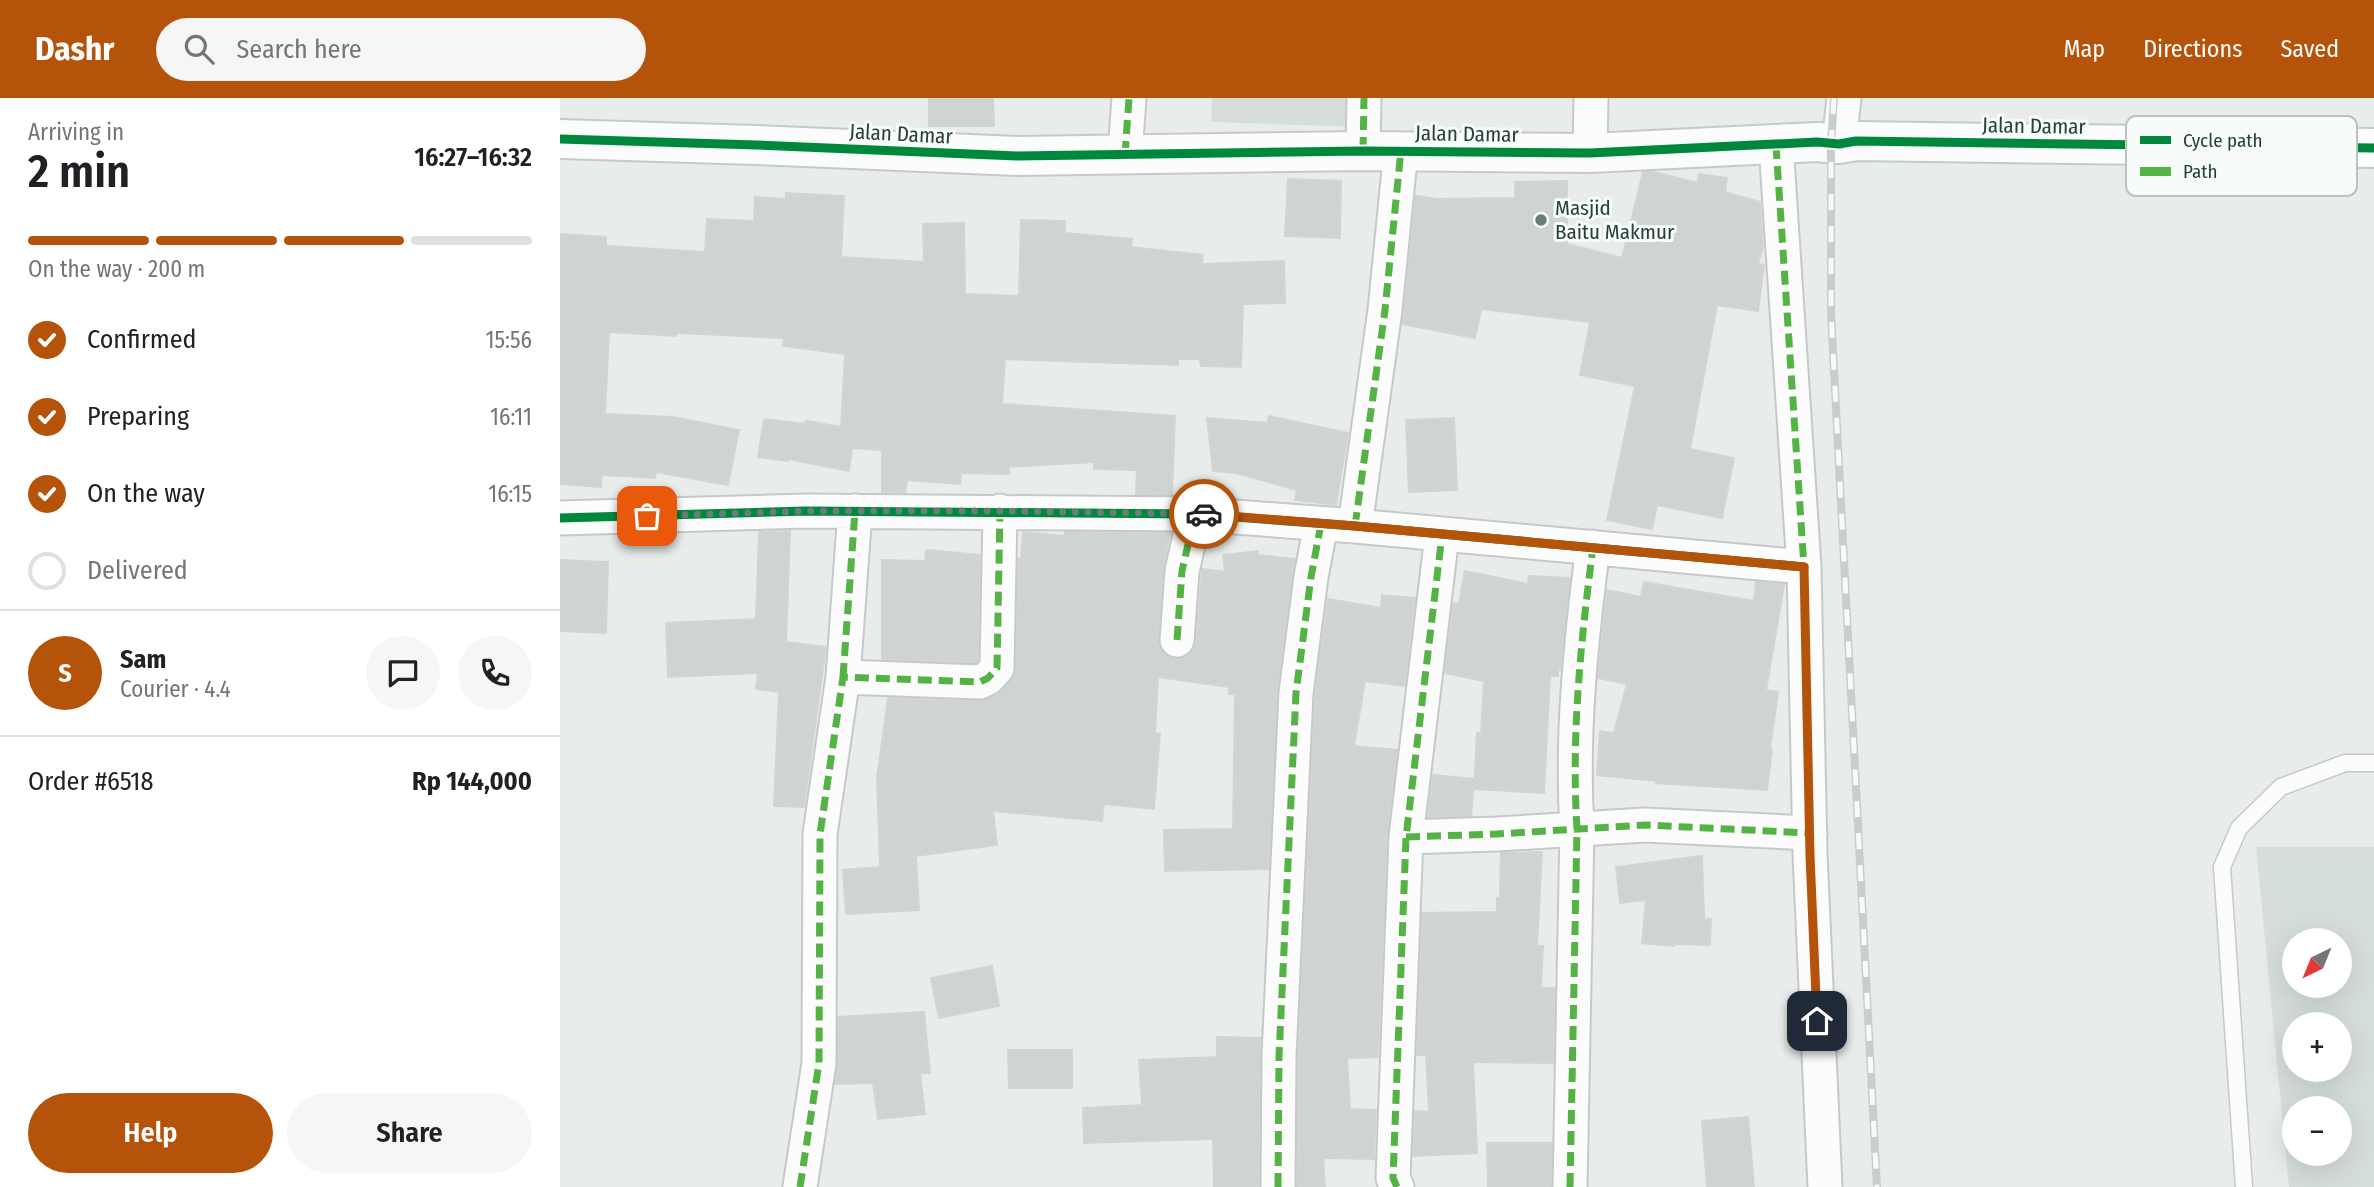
<!DOCTYPE html>
<html lang="en">
<head>
<meta charset="utf-8">
<style>
  :root { --surface:#fff; --page:#f6f6f6; --text:#202124; --muted:#757577; --line:#e0e0e0; --accent:#b45309 }
  body { margin:0; font-family:"Fira Sans Condensed",sans-serif; background:var(--page); color:var(--text); height:100vh; display:flex; flex-direction:column; font-size:26px; white-space:nowrap }
  * { box-sizing:border-box; margin:0 }
  p { font-size:23px; color:var(--muted) }
  .icon { flex:none; width:38px; height:38px; fill:none; stroke:currentColor; stroke-width:2; stroke-linecap:round; stroke-linejoin:round }
  .map { position:relative; flex:1; overflow:hidden }
  .drawer { display:flex; flex-direction:column; background:var(--surface); width:560px }
  .drawer>* { flex:none }
  .needle { width:46px; rotate:223deg }
  .fabs { position:absolute; left:1722px; top:830px; display:grid; gap:14px }
  .fabs a { display:grid; place-items:center; width:70px; height:70px; border-radius:50%; background:var(--surface); box-shadow:0 7px 28px #0002; font-size:35px }
  .pin { position:absolute; display:grid; place-items:center; width:60px; height:60px; color:#fff; margin:-30px; border-radius:14px; box-shadow:0 4px 10px #0006 }
  .courier { position:absolute; display:grid; place-items:center; width:70px; height:70px; margin:-35px; border:5px solid #b45309; border-radius:50%; background:#fff; color:#222; box-shadow:0 2px 9px #0007 }
  .head em { font-style:normal; font-weight:600 }
  .head div { display:flex; flex-direction:column-reverse }
  .head { display:flex; align-items:center; justify-content:space-between; height:119px; padding:0 28px }
  h1 { font-size:46px; font-weight:600; line-height:52px }
  .bar { display:grid; grid-template-columns:repeat(4,1fr); gap:10px 7px; align-content:center; height:84px; padding:0 28px }
  .bar i { height:9px; border-radius:5px; background:var(--line) }
  .bar .active { background:var(--accent) }
  .bar p { grid-column:span 4 }
  .line { display:flex; align-items:center; gap:18px; padding:0 28px; border-top:2px solid var(--line) }
  .line div { flex:1 }
  .round { display:grid; place-items:center; flex:none; width:74px; height:74px; border-radius:37px; background:var(--page) }
  ol { padding:0 28px; list-style:none }
  li { display:flex; align-items:center; gap:21px; height:77px }
  li p { margin-inline-start:auto }
  li .icon { padding:7px; border-radius:50%; background:var(--accent); color:#fff; stroke-width:4 }
  li:last-child { color:var(--muted) }
  li i { width:38px; height:38px; border:4px solid var(--line); border-radius:50% }
  .action { display:flex; gap:14px; margin-top:auto; padding:14px 28px }
  .action a { flex:1; height:80px; border-radius:42px; background:var(--accent); color:#fff; font-size:28px; font-weight:600; line-height:80px; text-align:center }
  .action a+a { background:var(--page); color:var(--text) }
  header { display:flex; align-items:center; gap:42px; box-sizing:border-box; height:98px; padding:0 35px; background:var(--accent); color:#fff }
  header strong { font-size:33px }
  nav { display:flex; gap:38px; margin-inline-start:auto; font-size:24px }
  .search { width:490px; height:63px; background:var(--page); display:flex; align-items:center; gap:18px; box-sizing:border-box; padding:0 24px; border-radius:38px; color:var(--muted); font-size:26px }
  main { display:flex; flex:1; min-height:0 }
  .map>svg:first-child { display:block }
</style>
</head>
<body>
<header>
<strong>Dashr</strong>
<div class="search"><svg class="icon" aria-label="search" viewBox="0 0 24 24"><circle cx="10" cy="10" r="6"/><path d="M15 15l6 6"/></svg>Search here</div>
<nav><a>Map</a><a>Directions</a><a>Saved</a></nav>
</header>
<main>
<section class="drawer">
<div class="head"><div><h1>2 min</h1><p>Arriving in</p></div><em>16:27–16:32</em></div>
<div class="bar"><i class="active"></i><i class="active"></i><i class="active"></i><i></i><p>On the way · 200 m</p></div>
<ol>
<li><svg class="icon" aria-label="check" viewBox="0 0 24 24"><path d="M5 12l5 5 9-10"/></svg>Confirmed<p>15:56</p></li>
<li><svg class="icon" aria-label="check" viewBox="0 0 24 24"><path d="M5 12l5 5 9-10"/></svg>Preparing<p>16:11</p></li>
<li><svg class="icon" aria-label="check" viewBox="0 0 24 24"><path d="M5 12l5 5 9-10"/></svg>On the way<p>16:15</p></li>
<li><i></i>Delivered</li>
</ol>
<div class="line" style="height:126px"><b class="round" style="background:var(--accent);color:#fff">S</b><div><b>Sam</b><p>Courier · 4.4</p></div><a class="round"><svg class="icon" aria-label="chat" viewBox="0 0 24 24"><path d="M4 5h16v11H9l-5 4z"/></svg></a><a class="round"><svg class="icon" aria-label="phone" viewBox="0 0 24 24"><path d="M5 4h4l2 5-3 2q2 4 5 5l2-3 5 2v4C11 20 4 13 5 4z"/></svg></a></div>
<div class="line" style="height:91px"><div>Order #6518</div><b>Rp 144,000</b></div>
<div class="action"><a>Help</a><a>Share</a></div>
</section>
<div class="map">
<svg width="1814" height="1089" viewBox="0 0 1814 1089">
  <rect width="100%" height="100%" fill="#e8edeb"/>
  <path fill="#d6dedb" fill-rule="evenodd" d="M 652,0 L 800,0 L 799,29 L 651,24 Z
    M 1696,749 L 1814,749 L 1814,1089 L 1729,1089 ZM 1734,842 L 1780,842 L 1780,887 L 1734,887 ZM 1734,926 L 1780,926 L 1780,971 L 1734,971 ZM 1734,1010 L 1780,1010 L 1780,1055 L 1734,1055 Z"/>
  <path fill="#cfd4d2" stroke="#d1d6d4" stroke-width="2" d="M 369,0 L 433,0 L 434,28 L 369,28 Z
    M 1083,74 L 1094,74 L 1138,85 L 1139,76 L 1167,80 L 1165,94 L 1200,104 L 1203,148 L 1198,166 L 1204,167 L 1198,213 L 1157,207 L 1130,351 L 1174,360 L 1162,420 L 1097,407 L 1092,431 L 1047,422 L 1075,288 L 1020,277 L 1030,224 L 921,211 L 915,240 L 842,226 L 856,98 L 878,101 L 955,100 L 955,84 L 1007,83 L 1007,146 L 1062,160 Z
    M 728,81 L 781,83 L 780,140 L 725,138 Z
    M 226,95 L 284,98 L 281,159 L 364,164 L 363,126 L 404,125 L 405,196 L 459,198 L 461,122 L 505,123 L 505,135 L 572,141 L 571,149 L 643,157 L 642,166 L 724,163 L 725,205 L 683,206 L 681,269 L 641,268 L 640,261 L 618,261 L 618,267 L 445,261 L 442,306 L 615,318 L 612,397 L 576,396 L 577,372 L 534,371 L 534,364 L 449,369 L 449,376 L 401,375 L 400,386 L 347,382 L 345,395 L 322,394 L 322,352 L 292,350 L 289,373 L 228,361 L 228,363 L 198,359 L 204,321 L 245,326 L 246,323 L 281,329 L 285,256 L 223,248 L 224,240 L 116,235 L 116,238 L 49,234 L 45,316 L 113,319 L 179,332 L 168,387 L 96,374 L 95,380 L 42,377 L 41,389 L 0,386 L 0,136 L 46,139 L 46,148 L 145,154 L 147,121 L 194,123 L 195,99 L 226,101 Z
    M 709,318 L 788,335 L 776,407 L 735,402 L 737,392 L 676,375 L 653,373 L 647,320 L 707,325 Z
    M 894,320 L 897,392 L 849,394 L 846,322 Z
    M 230,433 L 226,544 L 266,549 L 244,709 L 214,708 L 219,594 L 196,591 L 198,575 L 108,579 L 106,525 L 196,521 L 199,434 Z
    M 463,434 L 504,438 L 505,434 L 610,435 L 603,471 L 598,541 L 600,551 L 606,557 L 615,561 L 626,559 L 632,553 L 636,544 L 642,471 L 665,474 L 663,457 L 698,453 L 698,457 L 735,461 L 717,594 L 709,771 L 605,773 L 604,732 L 673,731 L 675,596 L 669,596 L 669,589 L 598,579 L 595,635 L 600,636 L 594,711 L 544,706 L 542,723 L 433,713 L 437,747 L 356,758 L 359,812 L 286,816 L 283,772 L 320,769 L 317,680 L 328,600 L 420,603 L 437,597 L 451,583 L 456,570 L 458,461 L 461,461 Z
    M 366,452 L 420,457 L 418,562 L 416,565 L 322,561 L 322,462 L 365,463 Z
    M 0,462 L 48,464 L 46,535 L 0,533 Z
    M 905,473 L 968,486 L 969,478 L 1010,480 L 1000,572 L 998,571 L 998,578 L 990,578 L 984,695 L 914,691 L 917,635 L 921,635 L 924,583 L 885,575 L 893,505 L 899,506 Z
    M 1084,484 L 1194,503 L 1196,484 L 1224,487 L 1206,592 L 1218,594 L 1210,651 L 1212,651 L 1207,692 L 1096,685 L 1097,683 L 1037,677 L 1040,633 L 1054,635 L 1067,586 L 1038,580 L 1047,492 L 1081,499 Z
    M 822,497 L 855,500 L 845,588 L 805,583 L 794,648 L 837,652 L 827,738 L 818,959 L 787,960 L 790,1011 L 816,1012 L 814,1061 L 763,1060 L 765,1089 L 737,1089 L 738,959 L 755,597 L 768,501 L 821,510 Z
    M 873,677 L 914,681 L 911,718 L 868,719 Z
    M 982,754 L 977,848 L 983,848 L 981,890 L 995,890 L 993,965 L 913,964 L 917,1055 L 853,1058 L 855,1013 L 869,1014 L 866,957 L 857,957 L 862,815 L 937,814 L 937,800 L 940,800 L 941,755 Z
    M 1142,758 L 1144,821 L 1151,821 L 1150,847 L 1114,846 L 1114,848 L 1082,845 L 1086,802 L 1060,805 L 1056,769 Z
    M 432,868 L 439,908 L 379,920 L 371,880 Z
    M 364,914 L 370,975 L 360,975 L 365,1016 L 318,1021 L 313,985 L 275,986 L 278,965 L 278,919 Z
    M 657,939 L 701,940 L 699,1089 L 654,1089 L 653,1041 L 524,1045 L 523,1010 L 582,1007 L 579,962 L 657,959 Z
    M 448,952 L 512,952 L 512,990 L 449,990 Z
    M 1188,1019 L 1194,1089 L 1147,1089 L 1142,1023 Z
    M 927,1045 L 992,1045 L 991,1089 L 928,1089 Z"/>
  <g fill="none" stroke-linecap="round" stroke-linejoin="round">
    <defs>
      <path id="lane" d="M 1684,1089 L 1662,769 L 1679,730 L 1721,689 L 1785,665 L 1814,665"/>
      <path id="street" d="M 1279,46 L 1284,0
        M 1216,47 L 1244,469 L 1250,756 L 1265,1089
        M 803,53 L 804,0
        M 1030,55 L 1031,0
        M 565,57 L 569,0
        M 0,420 L 246,413 L 635,416 L 795,428 L 1244,469
        M 795,428 L 825,212 L 841,52
        M 617,542 L 622,473 L 635,416
        M 283,579 L 295,413
        M 846,739 L 937,736 L 1085,727 L 1250,735
        M 240,1089 L 259,965 L 260,736 L 283,579 L 420,584 L 428,580 L 437,570 L 440,413
        M 718,1089 L 719,958 L 736,595 L 751,479 L 761,426
        M 837,1089 L 833,1080 L 846,739 L 882,437
        M 1010,1089 L 1017,731 C 1011,637 1021,542 1033,449"/>
      <path id="secondary" d="M 0,41 L 196,47 L 457,58 L 803,53 L 1030,55 L 1257,44 L 1279,46 L 1296,43 L 1814,50"/>
    </defs>
    <use href="#lane" stroke="#c5cac8" stroke-width="19"/>
    <use href="#street" stroke="#c5cac8" stroke-width="37"/>
    <use href="#secondary" stroke="#c3cbc8" stroke-width="42"/>
    <use href="#lane" stroke="#fcfcfc" stroke-width="16"/>
    <use href="#street" stroke="#fcfcfc" stroke-width="33"/>
    <use href="#secondary" stroke="#fcfcfc" stroke-width="38"/>
    <defs>
      <path id="rail" d="M 1274,0 L 1271,45 L 1271,215 L 1317,1089"/>
    </defs>
    <use href="#rail" stroke="#c9cdcc" stroke-width="8"/>
    <use href="#rail" stroke="#f7fbf9" stroke-width="5" stroke-dasharray="16" stroke-linecap="butt"/>
    <path stroke="#55b346" stroke-width="7" stroke-dasharray="14 7" stroke-linecap="butt" d="M 1216,47 L 1244,469
      M 803,53 L 804,0
      M 565,57 L 569,0
      M 795,428 L 825,212 L 841,52
      M 617,542 L 622,473 L 635,416
      M 283,579 L 295,413
      M 846,739 L 937,736 L 1085,727 L 1250,735
      M 240,1089 L 259,965 L 260,736 L 283,579 L 420,584 L 428,580 L 437,570 L 440,413
      M 718,1089 L 719,958 L 736,595 L 751,479 L 761,426
      M 837,1089 L 833,1080 L 846,739 L 882,437
      M 1010,1089 L 1017,731 C 1011,637 1021,542 1033,449"/>
    <defs>
      <path id="cycleway" d="M 0,41 L 196,47 L 457,58 L 803,53 L 1030,55 L 1257,44 L 1279,46 L 1296,43 L 1814,50
        M 0,420 L 246,413 L 635,416 L 795,428 L 1244,469"/>
    </defs>
    <use href="#cycleway" stroke="#f7fbf9" stroke-width="13"/>
    <use href="#cycleway" stroke="#00873e" stroke-width="9"/>
  </g>
  <g fill="none" stroke-linecap="round" stroke-linejoin="round">
    <path stroke="#697e78" stroke-width="7" stroke-dasharray="0 12.6" d="M 87,418 L 246,413 L 440,413 L 644,416"/>
    <path stroke="#b45309" stroke-width="9" d="M 644,416 L 795,428 L 1244,469 L 1250,757 L 1257,923"/>
  </g>
  <circle fill="#697e78" stroke="#f7fbf9" stroke-width="2.5" cx="981" cy="122" r="7"/>
  <g text-anchor="middle" dominant-baseline="central" stroke-width="6" stroke-linejoin="round" paint-order="stroke">
    <g font-size="21" fill="#24423a" stroke="#f7fbf9">
      <text transform="translate(1474 28) rotate(1)">Jalan Damar</text>
      <text transform="translate(341 36) rotate(3)">Jalan Damar</text>
      <text transform="translate(907 36) rotate(1)">Jalan Damar</text>
    </g>
    <g font-size="21" fill="#24423a" stroke="#f7fbf9" text-anchor="start">
      <text x="995" y="110">Masjid<tspan x="995" dy="24">Baitu Makmur</tspan></text>
    </g>
  </g>
  <rect x="1566" y="18" width="231" height="80" rx="10" fill="#f7fbf9" stroke="#b8c4c0" stroke-width="2"/>
  <rect x="1580" y="38" width="31" height="8" fill="#00873e"/>
  <rect x="1580" y="69" width="31" height="9" fill="#55b346"/>
  <g font-size="19" fill="#24423a">
    <text x="1623" y="49">Cycle path</text>
    <text x="1623" y="80">Path</text>
  </g>
</svg>
<div class="fabs">
<a><svg class="needle" viewBox="-14 -14 28 28"><path d="M0-13l5 13h-10z" fill="#e53935"/><path d="M0 13l5-13h-10z" fill="#757577"/></svg></a>
<a>+</a>
<a>−</a>
</div>
<div class="pin" style="left:87px;top:418px;background:#ea580c"><svg class="icon" aria-label="bag" viewBox="0 0 24 24"><path d="M5 8h14l-1 12H6zM9 8a3 3 0 0 1 6 0"/></svg></div>
<div class="pin" style="left:1257px;top:923px;background:#1f2937"><svg class="icon" aria-label="home" viewBox="0 0 24 24"><path d="M3 11l9-7 9 7M6 9v11h12V9"/></svg></div>
<div class="courier" style="left:644px;top:416px"><svg class="icon" aria-label="car" viewBox="0 0 24 24"><path d="M5 17H2v-5l4-1 3-4h7l3 4 3 1v5h-3M9 17h6M6 11h13"/><circle cx="7" cy="17" r="2"/><circle cx="17" cy="17" r="2"/></svg></div>
</div>
</main>
</body>
</html>
